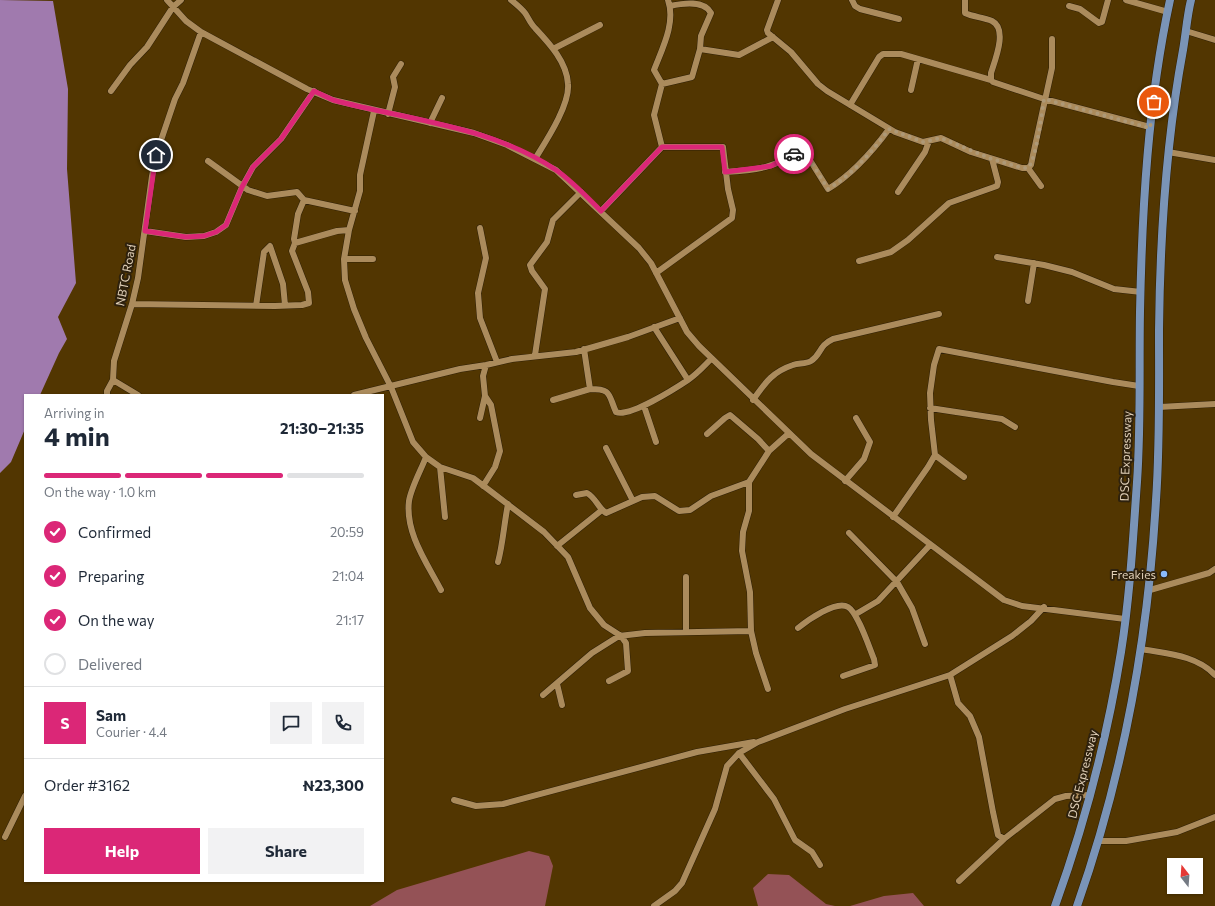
<!DOCTYPE html>
<html lang="en">
<head>
<meta charset="utf-8">
<style>
  :root { --surface:#fff; --page:#f2f2f3; --text:#1f2937; --muted:#747a83; --line:#e0e1e3; --accent:#db2777 }
  body { margin:0; font-family:Commissioner,sans-serif; background:var(--page); color:var(--text); height:100vh; display:flex; flex-direction:column; font-size:15px; white-space:nowrap }
  * { box-sizing:border-box; margin:0 }
  p { font-size:13px; color:var(--muted) }
  .icon { flex:none; width:22px; height:22px; fill:none; stroke:currentColor; stroke-width:2; stroke-linecap:round; stroke-linejoin:round }
  .map { position:relative; flex:1; overflow:hidden }
  .side { position:absolute; left:24px; top:394px; width:360px; height:488px; display:flex; flex-direction:column; background:var(--surface); border-radius:0px; box-shadow:0 1px 3px #0004 }
  .side>* { flex:none }
  .needle { width:26px; rotate:343deg }
  .tools { position:absolute; left:1167px; top:858px; display:grid; gap:8px }
  .tools a { display:grid; place-items:center; width:36px; height:36px; border-radius:0px; background:var(--surface); box-shadow:0 1px 3px #0004; font-size:20px }
  .pin { position:absolute; display:grid; place-items:center; width:34px; height:34px; color:#fff; margin:-17px; border:2px solid #fff; border-radius:50%; box-shadow:0 1px 4px #0007 }
  .courier { position:absolute; display:grid; place-items:center; width:40px; height:40px; margin:-20px; border:3px solid #db2777; border-radius:50%; background:#fff; color:#222; box-shadow:0 1px 5px #0007 }
  .head em { font-style:normal; font-weight:700 }
  .head div { display:flex; flex-direction:column-reverse }
  .head { display:flex; align-items:center; justify-content:space-between; height:68px; padding:0 20px }
  h1 { font-size:26px; font-weight:700; line-height:30px }
  .bar { display:grid; grid-template-columns:repeat(4,1fr); gap:6px 4px; align-content:center; height:48px; padding:0 20px }
  .bar i { height:5px; border-radius:3px; background:var(--line) }
  .bar .on { background:var(--accent) }
  .bar p { grid-column:span 4 }
  .line { display:flex; align-items:center; gap:10px; padding:0 20px; border-top:1px solid var(--line) }
  .line div { flex:1 }
  .round { display:grid; place-items:center; flex:none; width:42px; height:42px; border-radius:0px; background:var(--page) }
  ol { padding:0 20px; list-style:none }
  li { display:flex; align-items:center; gap:12px; height:44px }
  li p { margin-inline-start:auto }
  li .icon { padding:4px; border-radius:50%; background:var(--accent); color:#fff; stroke-width:4 }
  li:last-child { color:var(--muted) }
  li i { width:22px; height:22px; border:2px solid var(--line); border-radius:50% }
  .action { display:flex; gap:8px; margin-top:auto; padding:8px 20px }
  .action a { flex:1; height:46px; border-radius:0px; background:var(--accent); color:#fff; font-size:16px; font-weight:700; line-height:46px; text-align:center }
  .action a+a { background:var(--page); color:var(--text) }
  .map>svg:first-child { display:block }
</style>
</head>
<body>
<div class="map">
<svg width="1215" height="906" viewBox="0 0 1215 906">
  <rect width="100%" height="100%" fill="#523601"/>
  <path fill="#945256" d="M 529,851 L 549,856 L 553,866 L 545,906 L 370,906 L 397,890 Z
    M 768,874 L 789,875 L 826,904 L 835,906 L 758,906 L 753,888 Z
    M 913,893 L 924,906 L 850,906 L 884,896 Z"/>
  <path fill="#a07aae" d="M 0,0 L 53,1 L 68,89 L 67,169 L 76,283 L 58,317 L 67,339 L 59,353 L 40,395 L 25,395 L 25,429 L 11,462 L 0,473 Z"/>
  <g fill="none" stroke-linecap="round" stroke-linejoin="round">
    <defs>
      <path id="minor" d="M 167,0 L 186,21 L 201,32 L 307,89 L 333,100 L 474,133 L 507,145 L 556,170 L 639,248 L 651,263 L 687,332 L 699,346 L 811,454 L 1004,600 L 1022,606 L 1125,619
        M 511,0 C 516,4 521,8 525,13 C 528,17 530,23 535,28 C 549,43 567,62 568,84 C 570,105 546,141 535,159
        M 778,0 L 767,30 L 768,33 L 791,52 L 818,84 L 827,91 L 895,132 L 923,142 L 941,138 L 971,152 L 1022,168 L 1028,168 L 1031,165 L 1033,155 L 1052,68 L 1052,39
        M 852,0 L 855,6 L 860,9 L 899,19
        M 965,0 L 965,13 C 973,17 983,17 992,21 C 1008,29 995,60 991,73 L 991,80 L 993,82 L 1044,99 L 1150,127
        M 1126,0 L 1168,12
        M 1069,6 L 1080,9 L 1099,23 L 1102,22 L 1108,0
        M 1186,31 L 1215,40
        M 553,49 L 600,25
        M 700,49 L 739,55 L 773,37
        M 662,84 L 692,77 L 700,49 L 701,36 L 711,13 C 704,0 684,3 670,6
        M 911,90 L 918,59
        M 111,91 L 130,65 L 147,47 L 173,7 L 181,0
        M 850,105 L 879,57 L 883,54 L 901,54 L 991,80
        M 374,111 L 360,175 L 360,191 L 349,230 L 344,259 L 345,280 L 354,309 L 366,338 L 391,387 L 413,442 L 426,457 L 440,467 L 473,478 L 489,490 L 544,532 L 568,557 L 590,608 L 604,625 L 621,636 L 626,643 L 628,671 L 609,681
        M 388,114 L 395,87 L 393,77 L 401,64
        M 430,123 L 442,98
        M 662,147 L 654,115 L 662,84 L 654,70 C 662,49 676,23 668,0
        M 1168,152 L 1215,160
        M 1028,168 L 1041,186
        M 725,172 C 759,170 774,168 803,149 L 828,189 C 853,174 872,152 889,129
        M 898,192 L 925,152 L 929,141
        M 304,200 L 355,211
        M 601,211 L 662,147 L 723,147 L 728,189 L 733,210 L 732,218 L 656,273
        M 480,228 L 486,258 L 478,293 L 480,318 L 497,362
        M 145,231 L 186,237 L 204,236 L 216,232 L 226,225 L 242,187 L 253,167 L 281,139 L 314,91
        M 295,243 L 337,231 L 349,230
        M 997,257 L 1044,265 L 1072,272 L 1114,289 L 1141,292
        M 344,259 L 373,259
        M 859,261 L 891,252 L 908,240 L 949,203 L 997,186 L 998,182 L 992,159
        M 1028,301 L 1034,263
        M 132,304 L 275,306 L 302,305 L 309,303 L 308,292 L 292,251 L 295,243 L 294,239 L 298,214 L 304,200 L 297,192 L 267,196 L 248,190 L 208,161
        M 256,306 L 264,252 L 270,246 L 283,284 L 285,305
        M 654,327 L 688,380
        M 535,355 L 545,289 L 532,271 L 530,265 L 547,242 L 553,220 L 581,192
        M 590,389 C 612,389 608,394 616,412 C 629,418 676,388 688,380 C 697,374 704,366 711,359
        M 107,395 L 107,391 L 113,380
        M 138,395 L 113,380 L 114,361 L 132,304 L 138,278 L 152,176 L 156,155 L 175,99 L 183,83 L 201,32
        M 354,395 L 460,369 L 486,365 L 512,359 L 576,352 L 628,337 L 680,318
        M 553,400 L 590,389 L 584,349
        M 753,400 C 765,383 772,372 793,365 C 798,363 806,364 811,361 C 822,354 818,346 833,339 L 939,314
        M 644,406 L 656,442
        M 1159,407 L 1215,404
        M 930,408 L 1002,419 L 1015,427
        M 480,418 L 485,396
        M 707,434 L 725,418 L 730,415 L 758,439 L 769,451
        M 606,448 L 633,501
        M 935,455 L 964,477
        M 426,457 C 421,470 411,488 409,501 C 405,533 427,563 441,590
        M 440,467 L 445,517
        M 845,481 L 864,459 L 870,442 L 856,418
        M 749,482 L 749,511 L 743,532 L 742,551 L 750,592 L 751,631 L 756,653 L 768,689
        M 483,486 L 495,467 L 500,451 L 491,405 L 485,396 L 483,376 L 486,365
        M 576,495 L 587,493 C 596,498 598,508 606,513 L 642,497 L 655,496 L 679,511 L 690,510 L 711,496 L 749,482 L 769,451 L 788,434
        M 893,517 L 928,467 L 935,455 L 931,420 L 930,393 L 934,365 L 939,349 L 1113,382 L 1139,386
        M 849,533 L 897,582 L 912,608 L 925,644
        M 557,546 L 602,510
        M 498,562 C 503,543 504,524 508,504
        M 686,577 L 686,632
        M 1150,590 L 1209,573 L 1215,569
        M 856,614 L 878,601 L 930,545
        M 798,628 C 808,620 836,600 848,607 C 858,613 869,647 874,659 L 875,665 L 843,676
        M 1141,649 C 1168,654 1196,655 1215,675
        M 950,675 L 958,703 L 970,716 L 979,737 L 993,812 L 998,835 L 1004,839
        M 557,684 L 562,705
        M 543,695 L 592,653 L 619,636 L 645,633 L 751,631
        M 739,753 L 774,799 L 795,840 L 812,852 L 820,865
        M 454,800 L 476,806 L 503,804 L 697,752 L 754,742
        M 5,837 L 25,796
        M 1099,841 L 1126,841 L 1177,832 L 1215,817
        M 959,881 L 1004,839 L 1055,799 L 1066,796 L 1090,795
        M 654,906 L 675,891 L 682,883 L 715,809 L 727,766 L 739,753 L 758,742 L 845,709 L 950,675 L 1012,636 L 1031,621 L 1044,607"/>
      <path id="major" d="M 1055,906 C 1085,823 1107,739 1121,652 C 1130,596 1133,538 1137,482 C 1141,425 1139,368 1140,312 C 1142,208 1148,102 1170,0
        M 1077,906 C 1124,773 1148,641 1156,500 C 1160,444 1159,387 1159,330 C 1160,236 1166,142 1183,50 C 1186,33 1187,16 1191,0"/>
    </defs>
    <use href="#minor" stroke="#2f2007" stroke-width="7"/>
    <use href="#major" stroke="#2f2007" stroke-width="9"/>
    <use href="#minor" stroke="#ab8b5c" stroke-width="6"/>
    <use href="#major" stroke="#7a94b7" stroke-width="8"/>
  </g>
  <g fill="none" stroke-linecap="round" stroke-linejoin="round">
    <path stroke="#ae9977" stroke-width="4" stroke-dasharray="0 7.2" d="M 794,154 L 803,149 L 828,189 C 853,174 872,152 889,129 L 923,142 L 941,138 L 992,159 L 1022,168 L 1028,168 C 1036,160 1042,113 1044,99 L 1150,128 L 1154,102"/>
    <path stroke="#db2777" stroke-width="5" d="M 156,155 L 145,231 L 186,237 L 204,236 L 216,232 L 226,225 L 242,187 L 253,167 L 281,139 L 314,91 L 333,100 C 407,120 491,126 556,170 C 572,181 587,197 601,211 L 662,147 L 722,147 L 725,172 L 771,166 L 794,154"/>
  </g>
  <circle fill="#8abafc" stroke="#2e210d" stroke-width="1.5" cx="1164" cy="574" r="4"/>
  <g text-anchor="middle" dominant-baseline="central" stroke-width="4" stroke-linejoin="round" paint-order="stroke">
    <g font-size="12" fill="#e0cfb7" stroke="#2e210d">
      <text transform="translate(125 275) rotate(-79)">NBTC Road</text>
      <text transform="translate(1125 456) rotate(-88)">DSC Expressway</text>
      <text transform="translate(1082 774) rotate(-76)">DSC Expressway</text>
    </g>
    <g font-size="12" fill="#e0cfb7" stroke="#2e210d" text-anchor="end">
      <text x="1156" y="574">Freakies</text>
    </g>
  </g>
</svg>
<div class="tools">
<a><svg class="needle" viewBox="-14 -14 28 28"><path d="M0-13l5 13h-10z" fill="#e53935"/><path d="M0 13l5-13h-10z" fill="#747a83"/></svg></a>
</div>
<div class="pin" style="left:1154px;top:102px;background:#ea580c"><svg class="icon" aria-label="bag" viewBox="0 0 24 24"><path d="M5 8h14l-1 12H6zM9 8a3 3 0 0 1 6 0"/></svg></div>
<div class="pin" style="left:156px;top:155px;background:#1f2937"><svg class="icon" aria-label="home" viewBox="0 0 24 24"><path d="M3 11l9-7 9 7M6 9v11h12V9"/></svg></div>
<div class="courier" style="left:794px;top:154px"><svg class="icon" aria-label="car" viewBox="0 0 24 24"><path d="M5 17H2v-5l4-1 3-4h7l3 4 3 1v5h-3M9 17h6M6 11h13"/><circle cx="7" cy="17" r="2"/><circle cx="17" cy="17" r="2"/></svg></div>
<section class="side">
<div class="head"><div><h1>4 min</h1><p>Arriving in</p></div><em>21:30–21:35</em></div>
<div class="bar"><i class="on"></i><i class="on"></i><i class="on"></i><i></i><p>On the way · 1.0 km</p></div>
<ol>
<li><svg class="icon" aria-label="check" viewBox="0 0 24 24"><path d="M5 12l5 5 9-10"/></svg>Confirmed<p>20:59</p></li>
<li><svg class="icon" aria-label="check" viewBox="0 0 24 24"><path d="M5 12l5 5 9-10"/></svg>Preparing<p>21:04</p></li>
<li><svg class="icon" aria-label="check" viewBox="0 0 24 24"><path d="M5 12l5 5 9-10"/></svg>On the way<p>21:17</p></li>
<li><i></i>Delivered</li>
</ol>
<div class="line" style="height:72px"><b class="round" style="background:var(--accent);color:#fff">S</b><div><b>Sam</b><p>Courier · 4.4</p></div><a class="round"><svg class="icon" aria-label="chat" viewBox="0 0 24 24"><path d="M4 5h16v11H9l-5 4z"/></svg></a><a class="round"><svg class="icon" aria-label="phone" viewBox="0 0 24 24"><path d="M5 4h4l2 5-3 2q2 4 5 5l2-3 5 2v4C11 20 4 13 5 4z"/></svg></a></div>
<div class="line" style="height:52px"><div>Order #3162</div><b>₦23,300</b></div>
<div class="action"><a>Help</a><a>Share</a></div>
</section>
</div>
</body>
</html>
